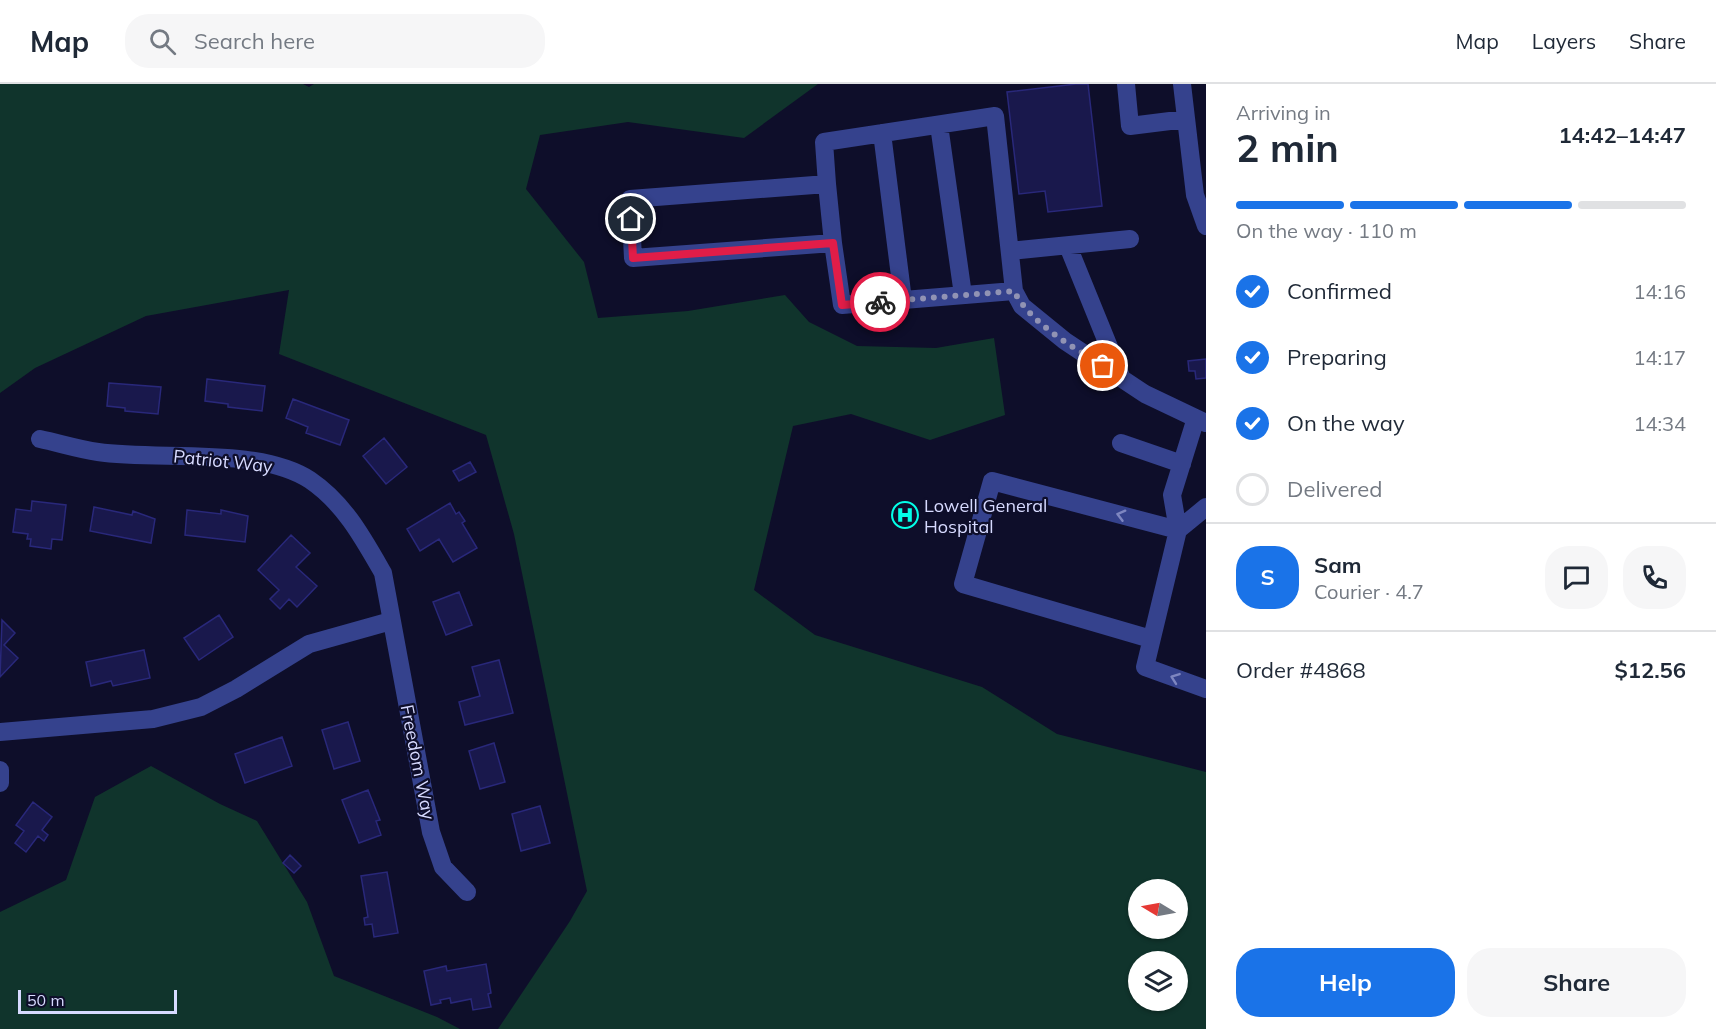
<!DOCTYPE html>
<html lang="en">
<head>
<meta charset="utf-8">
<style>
  :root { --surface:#fff; --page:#f6f6f7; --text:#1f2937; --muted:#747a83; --line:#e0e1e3; --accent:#1a73e8 }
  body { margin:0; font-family:Mulish,sans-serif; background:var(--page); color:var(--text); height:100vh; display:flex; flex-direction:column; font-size:22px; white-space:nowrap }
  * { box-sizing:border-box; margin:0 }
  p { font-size:20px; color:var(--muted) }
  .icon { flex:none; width:33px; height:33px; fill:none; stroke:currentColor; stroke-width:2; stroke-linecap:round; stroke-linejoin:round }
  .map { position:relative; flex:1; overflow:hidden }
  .details { display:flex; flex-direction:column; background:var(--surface); width:510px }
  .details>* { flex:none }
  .needle { width:39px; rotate:280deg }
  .fabs { position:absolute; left:1128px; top:795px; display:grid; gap:12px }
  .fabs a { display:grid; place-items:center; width:60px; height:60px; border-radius:50%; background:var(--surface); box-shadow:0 2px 4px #0004; font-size:30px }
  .scale { position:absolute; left:18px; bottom:15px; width:159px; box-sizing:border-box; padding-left:6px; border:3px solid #d7daff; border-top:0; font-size:16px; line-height:21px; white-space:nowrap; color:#d7daff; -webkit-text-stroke:4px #0e0e2a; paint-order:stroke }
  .pin { position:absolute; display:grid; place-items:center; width:51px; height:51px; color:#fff; margin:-26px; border:3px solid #fff; border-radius:50%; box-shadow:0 2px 6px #0007 }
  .courier { position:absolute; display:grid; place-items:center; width:60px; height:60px; margin:-30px; border:4px solid #e11d48; border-radius:50%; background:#fff; color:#222; box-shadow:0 2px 8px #0007 }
  .summary em { font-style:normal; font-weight:700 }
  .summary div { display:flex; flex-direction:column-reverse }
  .summary { display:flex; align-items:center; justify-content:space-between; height:102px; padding:0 30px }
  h1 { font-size:39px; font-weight:700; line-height:45px }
  .bar { display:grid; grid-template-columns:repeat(4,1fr); gap:9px 6px; align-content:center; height:72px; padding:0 30px }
  .bar i { height:8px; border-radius:4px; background:var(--line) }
  .bar .current { background:var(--accent) }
  .bar p { grid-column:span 4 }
  .line { display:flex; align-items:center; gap:15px; padding:0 30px; border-top:2px solid var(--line) }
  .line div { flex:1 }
  .round { display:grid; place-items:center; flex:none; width:63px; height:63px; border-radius:24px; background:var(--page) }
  ol { padding:0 30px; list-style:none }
  li { display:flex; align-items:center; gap:18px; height:66px }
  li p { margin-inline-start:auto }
  li .icon { padding:6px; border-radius:50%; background:var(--accent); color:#fff; stroke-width:4 }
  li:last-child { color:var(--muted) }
  li i { width:33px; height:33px; border:3px solid var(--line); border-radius:50% }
  .button { display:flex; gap:12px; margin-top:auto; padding:12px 30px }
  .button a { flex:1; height:69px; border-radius:24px; background:var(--accent); color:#fff; font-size:24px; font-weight:700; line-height:69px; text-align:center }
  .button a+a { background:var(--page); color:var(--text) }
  header { display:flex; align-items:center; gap:36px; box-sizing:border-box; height:84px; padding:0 30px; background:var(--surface); border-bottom:2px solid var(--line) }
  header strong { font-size:28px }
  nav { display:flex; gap:33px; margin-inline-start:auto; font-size:21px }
  .search { width:420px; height:54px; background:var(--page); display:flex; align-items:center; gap:15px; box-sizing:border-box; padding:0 21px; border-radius:24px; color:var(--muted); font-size:22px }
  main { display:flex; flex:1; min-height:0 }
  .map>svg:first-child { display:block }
</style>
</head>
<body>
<header>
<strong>Map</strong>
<div class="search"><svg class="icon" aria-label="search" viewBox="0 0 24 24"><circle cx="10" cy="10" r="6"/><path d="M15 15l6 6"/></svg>Search here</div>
<nav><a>Map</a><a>Layers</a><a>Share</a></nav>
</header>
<main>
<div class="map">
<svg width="1206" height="945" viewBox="0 0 1206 945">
  <rect width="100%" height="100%" fill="#0e0e2a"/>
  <path fill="#10342c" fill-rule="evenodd" d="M 0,0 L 303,0 L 309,3 L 314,0 L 818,0 L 744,54 L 628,38 L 540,51 L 526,105 L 584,178 L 598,234 L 688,227 L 785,211 L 809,238 L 857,262 L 936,264 L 994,254 L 1005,331 L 930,356 L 851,330 L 793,342 L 754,506 L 815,551 L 982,603 L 1057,650 L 1206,688 L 1206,945 L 498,945 L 570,837 L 587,807 L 514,450 L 486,351 L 279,270 L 289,206 L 146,232 L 35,284 L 0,309 ZM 1138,806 L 1178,806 L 1178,844 L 1138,844 ZM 1138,878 L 1178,878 L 1178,916 L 1138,916 Z
    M 151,682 L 220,720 L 257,737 L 307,818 L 334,892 L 437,933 L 460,945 L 0,945 L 0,828 L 66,796 L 95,713 Z"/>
  <path fill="#19184c" stroke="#29287a" stroke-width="1.5" d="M 1076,0 L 1088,0 L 1102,122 L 1048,128 L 1045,107 L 1019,110 L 1007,8 Z
    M 1206,275 L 1206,294 L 1196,295 L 1195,287 L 1189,287 L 1188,277 Z
    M 207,295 L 265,302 L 262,327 L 228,323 L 228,320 L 205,317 Z
    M 109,299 L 161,303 L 158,330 L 125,327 L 125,324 L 107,322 Z
    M 293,315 L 349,336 L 340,361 L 306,349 L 308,343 L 286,334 Z
    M 384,354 L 407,383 L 386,400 L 363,372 Z
    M 470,378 L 476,388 L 459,397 L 453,387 Z
    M 32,417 L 66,421 L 62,456 L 52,455 L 51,465 L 30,462 L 31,455 L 27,455 L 28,450 L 13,448 L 16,425 L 31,427 Z
    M 450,419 L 456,430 L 459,428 L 465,437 L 462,439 L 477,464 L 453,478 L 439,455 L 420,467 L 407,445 Z
    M 94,423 L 132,431 L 133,427 L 155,435 L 151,459 L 90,447 Z
    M 187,426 L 221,430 L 221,426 L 248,432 L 245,458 L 185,451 Z
    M 291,451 L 310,469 L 296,483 L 317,502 L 297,523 L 289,515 L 280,525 L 270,515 L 279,506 L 258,486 Z
    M 459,508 L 472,541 L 446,551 L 433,518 Z
    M 219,531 L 233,553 L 199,576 L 184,554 Z
    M 2,536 L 15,549 L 4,561 L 18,574 L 0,593 Z
    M 144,566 L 150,594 L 113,602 L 111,597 L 91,602 L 86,578 Z
    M 499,576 L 513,629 L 465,641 L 459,618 L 480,612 L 472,583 Z
    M 348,638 L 360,677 L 334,685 L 322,646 Z
    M 282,653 L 292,682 L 245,699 L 235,670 Z
    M 494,659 L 505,698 L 480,705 L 469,667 Z
    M 368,706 L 380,736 L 376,737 L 381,751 L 359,759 L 342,716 Z
    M 33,718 L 52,733 L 42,746 L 48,751 L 44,757 L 38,752 L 26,768 L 15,759 L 24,747 L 16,741 Z
    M 540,722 L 550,759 L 521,767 L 512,730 Z
    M 290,771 L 301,782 L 294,789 L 283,779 Z
    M 387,788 L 398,849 L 374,853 L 372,840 L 365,841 L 364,834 L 368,833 L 361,792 Z
    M 486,880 L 491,909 L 488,910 L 491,923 L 473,926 L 471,915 L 451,919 L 450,914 L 440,916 L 441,919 L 431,921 L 424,887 L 446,882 L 447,887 Z"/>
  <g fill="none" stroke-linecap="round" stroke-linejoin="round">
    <path stroke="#35428d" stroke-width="18" d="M 1126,0 L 1130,42 L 1186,35
      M 1182,0 L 1195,111 L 1206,142
      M 939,41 L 963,211
      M 882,49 L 903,216
      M 827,100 L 833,159
      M 1068,162 L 1122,295
      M 1010,167 L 1130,155
      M 1014,207 L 842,221 L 833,159 L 633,174 L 630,115 L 827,100 L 824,58 L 995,32 L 1014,207 L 1022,222 L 1065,257 L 1145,310 L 1206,339
      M 1196,334 L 1172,411 L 1178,446 L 1145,583 L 1206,605
      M 40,355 C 59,359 78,365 98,368 C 159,377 258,362 310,396 C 344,419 363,454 383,489 L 431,748 L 443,783 L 467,808
      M 1121,359 L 1182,380
      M 1178,446 L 1206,423
      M 1151,555 L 963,500 L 992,397 L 1178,446
      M 0,648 L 153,635 L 201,623 L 236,605 L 309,560 L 391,537
      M 0,686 L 0,699"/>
  </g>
  <defs><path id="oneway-chevron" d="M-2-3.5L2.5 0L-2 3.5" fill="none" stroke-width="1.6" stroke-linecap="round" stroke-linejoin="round" transform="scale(1.5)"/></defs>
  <g stroke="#7e86c0">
    <use href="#oneway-chevron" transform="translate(1121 431) rotate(-165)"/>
    <use href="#oneway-chevron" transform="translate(1175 594) rotate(-160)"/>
  </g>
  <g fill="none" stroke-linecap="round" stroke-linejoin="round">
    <path stroke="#9193b4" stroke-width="6" stroke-dasharray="0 10.8" d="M 880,218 L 1014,207 C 1031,240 1072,262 1103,282"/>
    <path stroke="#e11d48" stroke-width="8" d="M 631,135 L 633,174 L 833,159 L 842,221 L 880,218"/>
  </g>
  <defs>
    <symbol id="hospital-ring" viewBox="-11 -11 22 22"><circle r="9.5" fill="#0e0e2a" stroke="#03ffe8" stroke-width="1.5"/><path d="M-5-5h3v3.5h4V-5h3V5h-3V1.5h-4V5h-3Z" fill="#03ffe8"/></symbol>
  </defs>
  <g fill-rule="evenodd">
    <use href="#hospital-ring" x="890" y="416" width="30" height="30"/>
  </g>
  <g text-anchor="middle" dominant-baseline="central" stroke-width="4.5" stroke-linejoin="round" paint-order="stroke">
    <g font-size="18" fill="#d7daff" stroke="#0e0e2a">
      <text transform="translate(223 377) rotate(6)">Patriot Way</text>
      <text transform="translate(418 678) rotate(79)">Freedom Way</text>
    </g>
    <g font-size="18" fill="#d7daff" stroke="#0e0e2a" text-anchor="start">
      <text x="924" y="421">Lowell General<tspan x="924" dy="21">Hospital</tspan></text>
    </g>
  </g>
</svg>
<div class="fabs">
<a><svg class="needle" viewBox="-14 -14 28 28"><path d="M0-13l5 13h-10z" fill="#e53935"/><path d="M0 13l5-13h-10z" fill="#747a83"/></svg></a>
<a><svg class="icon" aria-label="layers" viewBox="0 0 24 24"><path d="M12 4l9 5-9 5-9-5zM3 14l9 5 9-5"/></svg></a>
</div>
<div class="scale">50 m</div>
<div class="pin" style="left:1103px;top:282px;background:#ea580c"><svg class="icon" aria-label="bag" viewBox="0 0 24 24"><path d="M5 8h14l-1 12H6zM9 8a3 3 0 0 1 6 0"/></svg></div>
<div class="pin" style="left:631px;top:135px;background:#1f2937"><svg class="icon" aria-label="home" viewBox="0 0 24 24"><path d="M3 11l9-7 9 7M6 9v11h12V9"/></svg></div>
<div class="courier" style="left:880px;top:218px"><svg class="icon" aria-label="bike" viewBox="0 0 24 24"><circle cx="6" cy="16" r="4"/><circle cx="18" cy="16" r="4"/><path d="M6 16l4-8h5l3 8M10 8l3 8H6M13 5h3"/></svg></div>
</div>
<section class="details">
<div class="summary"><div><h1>2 min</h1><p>Arriving in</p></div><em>14:42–14:47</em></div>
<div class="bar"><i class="current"></i><i class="current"></i><i class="current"></i><i></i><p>On the way · 110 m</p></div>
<ol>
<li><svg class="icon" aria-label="check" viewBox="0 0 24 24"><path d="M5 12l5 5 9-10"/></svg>Confirmed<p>14:16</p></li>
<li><svg class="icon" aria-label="check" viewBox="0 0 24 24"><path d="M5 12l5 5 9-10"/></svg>Preparing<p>14:17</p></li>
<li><svg class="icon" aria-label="check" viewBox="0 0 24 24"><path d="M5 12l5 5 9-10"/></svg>On the way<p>14:34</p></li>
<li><i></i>Delivered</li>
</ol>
<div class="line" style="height:108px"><b class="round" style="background:var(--accent);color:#fff">S</b><div><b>Sam</b><p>Courier · 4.7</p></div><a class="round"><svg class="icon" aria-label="chat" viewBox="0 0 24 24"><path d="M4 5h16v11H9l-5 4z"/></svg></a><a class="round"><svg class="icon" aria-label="phone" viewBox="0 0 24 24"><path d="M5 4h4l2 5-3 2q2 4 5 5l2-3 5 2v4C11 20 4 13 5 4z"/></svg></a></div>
<div class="line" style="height:78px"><div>Order #4868</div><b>$12.56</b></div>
<div class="button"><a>Help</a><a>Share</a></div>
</section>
</main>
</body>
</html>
